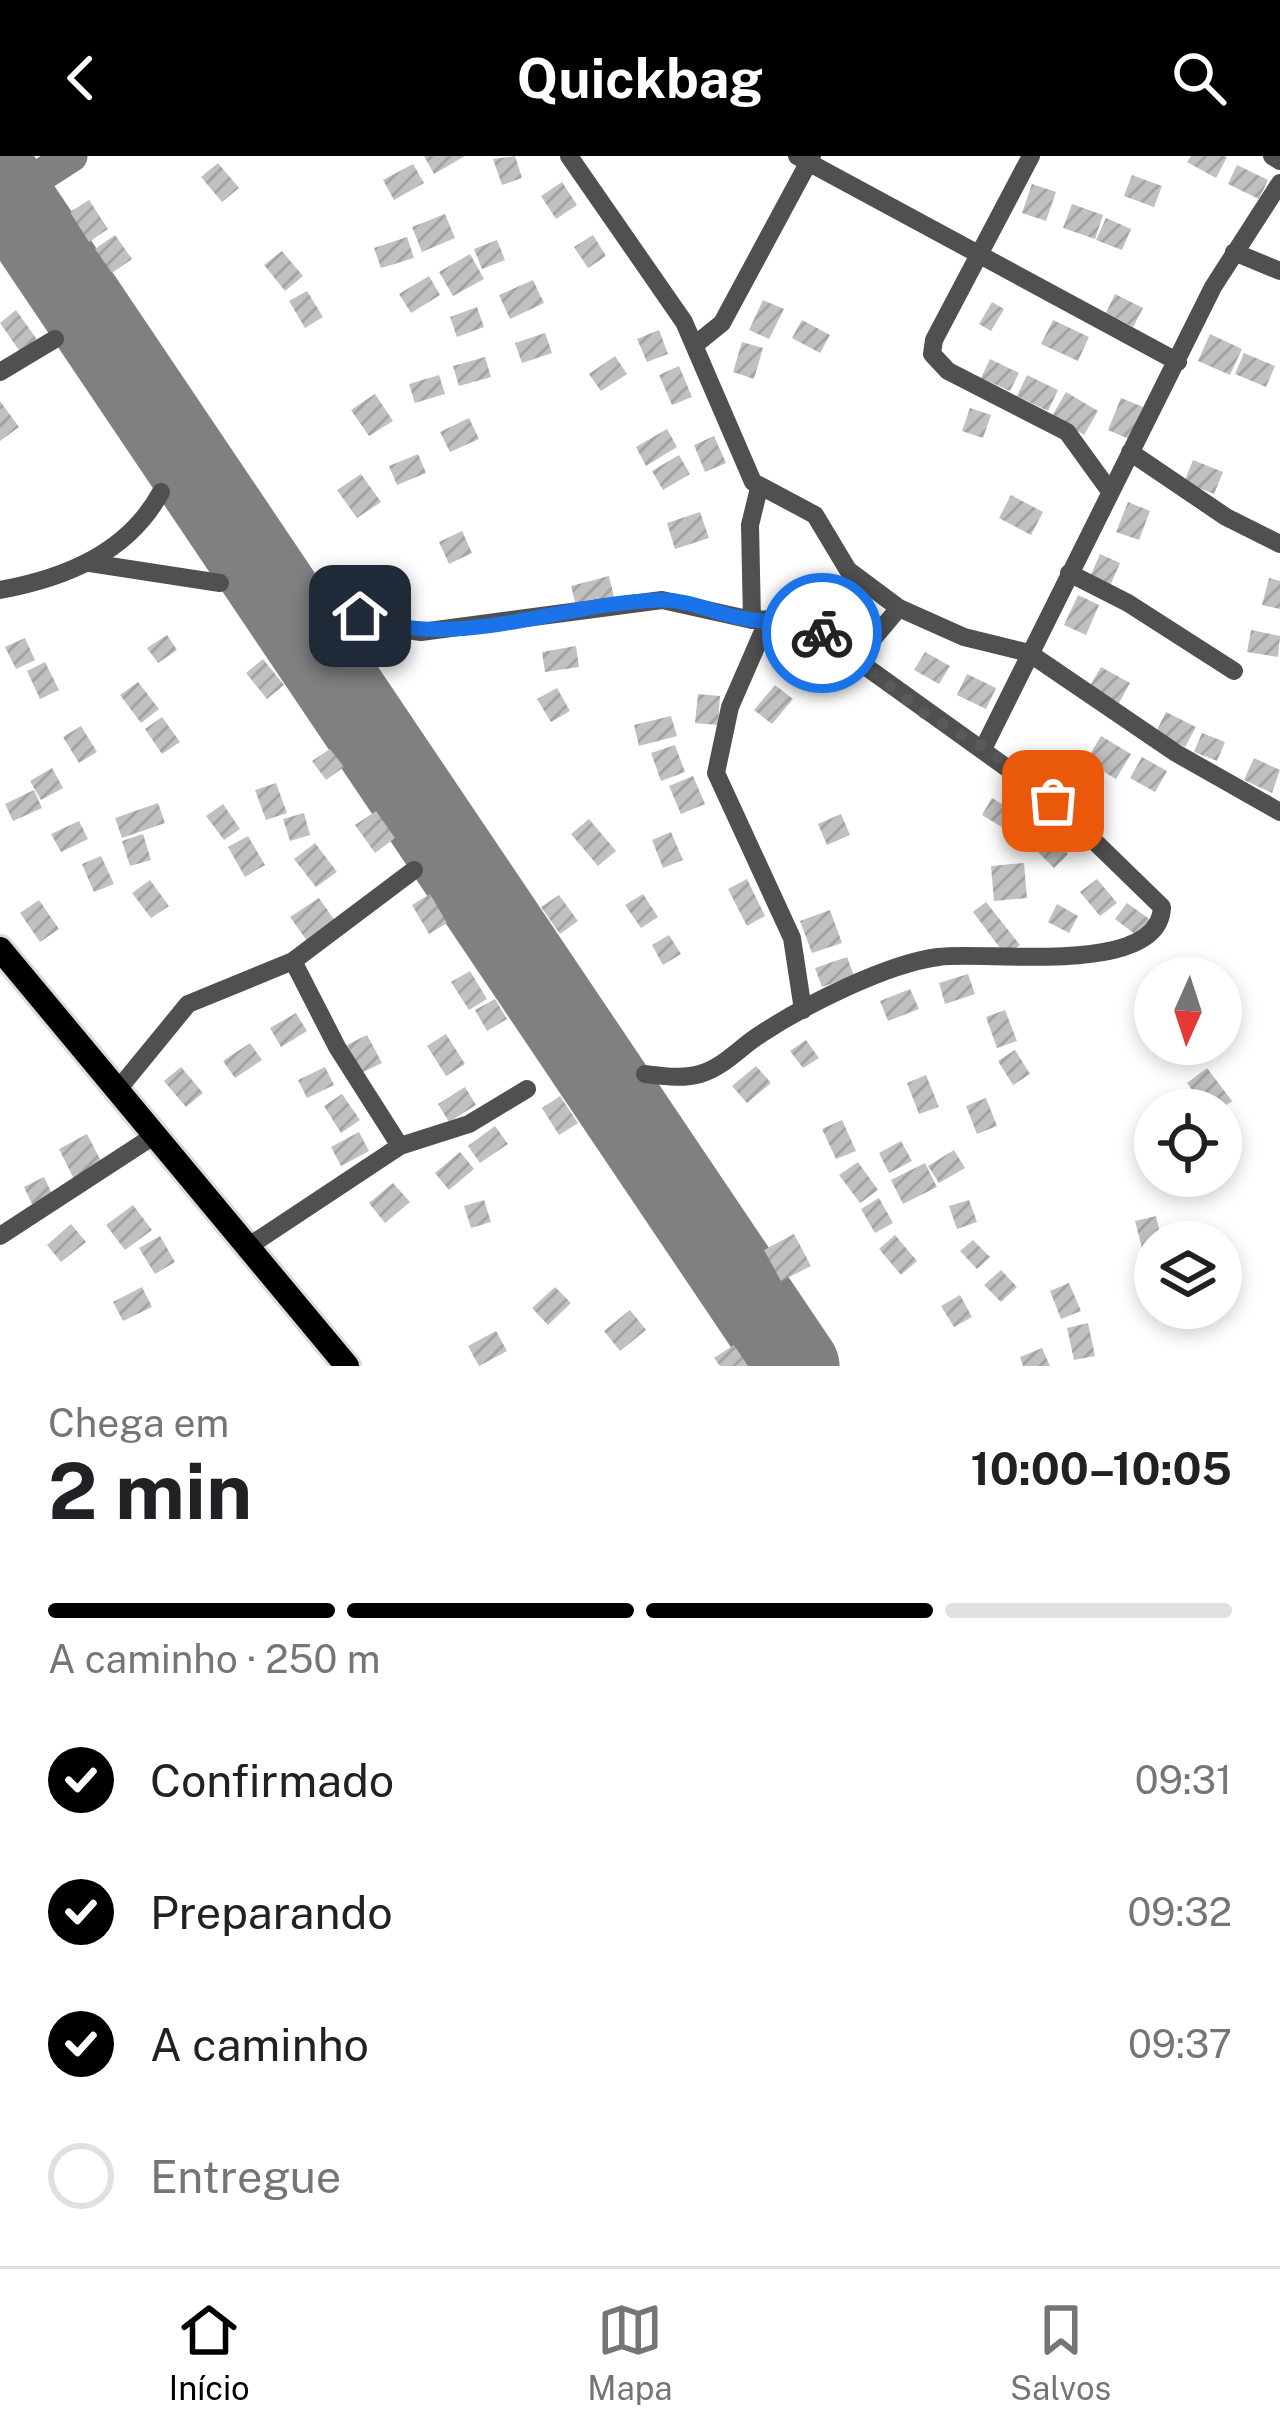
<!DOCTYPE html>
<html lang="pt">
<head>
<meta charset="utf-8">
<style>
  :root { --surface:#fff; --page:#f2f2f2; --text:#202124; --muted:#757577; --line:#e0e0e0; --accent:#000 }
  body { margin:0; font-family:"Public Sans",sans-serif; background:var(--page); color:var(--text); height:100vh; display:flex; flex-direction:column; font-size:45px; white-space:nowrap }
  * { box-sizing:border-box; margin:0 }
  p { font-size:39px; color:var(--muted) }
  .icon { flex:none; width:66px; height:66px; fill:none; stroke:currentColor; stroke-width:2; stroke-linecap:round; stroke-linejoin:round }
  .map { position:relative; height:1210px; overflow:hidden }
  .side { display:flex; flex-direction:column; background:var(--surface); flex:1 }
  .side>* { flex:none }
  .needle { width:78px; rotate:183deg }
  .fabs { position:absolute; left:1134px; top:801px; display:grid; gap:24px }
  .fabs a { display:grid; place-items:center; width:108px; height:108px; border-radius:50%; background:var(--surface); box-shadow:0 6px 18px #0003; font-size:60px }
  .pin { position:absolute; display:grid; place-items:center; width:102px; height:102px; color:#fff; margin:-51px; border-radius:24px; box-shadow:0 6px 18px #0006 }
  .courier { position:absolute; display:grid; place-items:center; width:120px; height:120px; margin:-60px; border:9px solid #1a73e8; border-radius:50%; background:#fff; color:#222; box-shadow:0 3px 15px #0007 }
  .summary em { font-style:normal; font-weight:700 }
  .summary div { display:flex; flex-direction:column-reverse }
  .summary { display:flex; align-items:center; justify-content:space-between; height:204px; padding:0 48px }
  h1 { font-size:78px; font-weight:700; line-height:90px }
  .bar { display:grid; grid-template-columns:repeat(4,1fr); gap:18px 12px; align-content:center; height:144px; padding:0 48px }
  .bar i { height:15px; border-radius:9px; background:var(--line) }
  .bar .current { background:var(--accent) }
  .bar p { grid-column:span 4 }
  ol { padding:0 48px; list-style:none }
  li { display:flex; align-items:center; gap:36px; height:132px }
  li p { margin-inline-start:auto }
  li .icon { padding:12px; border-radius:50%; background:var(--accent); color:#fff; stroke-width:4 }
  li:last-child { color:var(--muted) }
  li i { width:66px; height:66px; border:6px solid var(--line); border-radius:50% }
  header { display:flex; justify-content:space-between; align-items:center; height:156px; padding:0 48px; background:var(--accent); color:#fff; font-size:54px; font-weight:700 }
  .menu { display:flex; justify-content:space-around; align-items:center; height:168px; border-top:3px solid var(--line); background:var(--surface); font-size:33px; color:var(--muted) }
  .menu a { display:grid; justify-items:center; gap:6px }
  .menu .current { color:var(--accent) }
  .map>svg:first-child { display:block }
</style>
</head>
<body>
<header><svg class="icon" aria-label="back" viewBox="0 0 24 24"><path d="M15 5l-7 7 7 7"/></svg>Quickbag<svg class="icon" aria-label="search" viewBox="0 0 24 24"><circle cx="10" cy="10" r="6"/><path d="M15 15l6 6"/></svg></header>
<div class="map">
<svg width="1280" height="1210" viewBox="0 0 1280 1210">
  <defs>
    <pattern id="building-hatch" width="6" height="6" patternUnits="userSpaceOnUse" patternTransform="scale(3)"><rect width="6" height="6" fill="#c0c0c0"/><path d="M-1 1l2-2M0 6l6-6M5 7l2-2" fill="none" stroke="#a3a3a3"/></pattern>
  </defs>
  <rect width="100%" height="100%" fill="#fff"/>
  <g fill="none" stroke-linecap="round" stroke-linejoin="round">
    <path stroke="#808080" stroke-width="33" d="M 9,40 L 71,0"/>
    <path stroke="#808080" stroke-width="87" d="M 0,27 L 796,1210"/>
  </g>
  <path fill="url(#building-hatch)" d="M 424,0 L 465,0 L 434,18 Z
    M 515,0 L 522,22 L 502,29 L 493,3 Z
    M 1191,0 L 1224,0 L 1227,1 L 1216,22 L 1187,6 Z
    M 218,7 L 239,32 L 222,46 L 201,21 Z
    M 413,8 L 424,27 L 394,44 L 383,24 Z
    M 1237,9 L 1268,24 L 1259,43 L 1228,28 Z
    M 1132,19 L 1162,30 L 1154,51 L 1124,40 Z
    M 562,26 L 577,49 L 556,63 L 541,40 Z
    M 1032,28 L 1056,36 L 1046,65 L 1022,57 Z
    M 89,44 L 108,73 L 89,86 L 70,56 Z
    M 1072,48 L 1103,59 L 1095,83 L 1063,72 Z
    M 445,58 L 455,82 L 422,96 L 412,71 Z
    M 1106,62 L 1131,73 L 1122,94 L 1096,84 Z
    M 115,79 L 132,103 L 112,117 L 95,93 Z
    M 593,79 L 606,100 L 588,112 L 574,91 Z
    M 407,81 L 414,102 L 381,112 L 374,92 Z
    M 497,84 L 505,104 L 482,113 L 474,93 Z
    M 282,95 L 303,120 L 285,135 L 264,109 Z
    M 470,98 L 484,123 L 453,140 L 439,116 Z
    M 429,120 L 440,139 L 411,157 L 399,138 Z
    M 533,124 L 544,147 L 510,163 L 499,139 Z
    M 307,135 L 323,161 L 305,172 L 289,145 Z
    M 1115,138 L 1143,152 L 1133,171 L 1106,157 Z
    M 763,144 L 784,153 L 769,183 L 749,174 Z
    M 992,146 L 1004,153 L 991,175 L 979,168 Z
    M 477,151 L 484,171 L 457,181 L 450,161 Z
    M 16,154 L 38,185 L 21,197 L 0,167 Z
    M 802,164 L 830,179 L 820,197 L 792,182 Z
    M 1053,164 L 1089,181 L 1078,205 L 1041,188 Z
    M 659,174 L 668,198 L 647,206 L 637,183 Z
    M 545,177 L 552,197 L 522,207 L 515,187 Z
    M 1210,178 L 1242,193 L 1230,219 L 1198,205 Z
    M 742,186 L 763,192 L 754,223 L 733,216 Z
    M 1244,197 L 1275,210 L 1266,231 L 1235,218 Z
    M 615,200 L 627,218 L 601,235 L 589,218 Z
    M 485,201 L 491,221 L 459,230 L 453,210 Z
    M 990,203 L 1019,217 L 1010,235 L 981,222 Z
    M 679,210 L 692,241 L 672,249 L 659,219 Z
    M 439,219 L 445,238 L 415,247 L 409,228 Z
    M 1027,219 L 1058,234 L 1048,255 L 1017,240 Z
    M 1066,236 L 1098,255 L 1084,279 L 1052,260 Z
    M 375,238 L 393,265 L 369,280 L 351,254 Z
    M 1121,242 L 1143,251 L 1129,283 L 1108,274 Z
    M 0,245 L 19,271 L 0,285 Z
    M 970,252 L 991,259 L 983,282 L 962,275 Z
    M 469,262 L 479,283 L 450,296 L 440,276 Z
    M 667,273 L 677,291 L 646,310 L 636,291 Z
    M 714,280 L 726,307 L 705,316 L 694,289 Z
    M 418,298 L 426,317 L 397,329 L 389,310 Z
    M 679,299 L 690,318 L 663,334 L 652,315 Z
    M 1193,304 L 1223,316 L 1214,338 L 1184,326 Z
    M 361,318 L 381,346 L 357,362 L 337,334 Z
    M 1011,339 L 1043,356 L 1031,379 L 999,362 Z
    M 1128,346 L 1150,355 L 1139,384 L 1116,376 Z
    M 700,356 L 709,382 L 675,393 L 667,367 Z
    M 462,375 L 472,397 L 449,408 L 439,386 Z
    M 1100,398 L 1120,407 L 1110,430 L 1090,421 Z
    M 609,420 L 614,441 L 576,450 L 571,430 Z
    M 1269,422 L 1280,425 L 1280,453 L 1262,449 Z
    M 1078,439 L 1099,449 L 1086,479 L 1064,469 Z
    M 1251,474 L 1280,480 L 1278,501 L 1247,496 Z
    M 167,479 L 177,494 L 158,507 L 147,492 Z
    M 25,482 L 35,504 L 16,513 L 5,491 Z
    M 576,490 L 579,511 L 545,516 L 542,496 Z
    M 925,496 L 950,510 L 939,528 L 914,514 Z
    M 263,503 L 284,529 L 267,543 L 246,517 Z
    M 45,506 L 59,534 L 40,543 L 27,515 Z
    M 1101,511 L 1130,527 L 1119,547 L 1090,530 Z
    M 967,518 L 996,532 L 986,553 L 957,539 Z
    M 138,526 L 159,553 L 141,567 L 120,539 Z
    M 775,529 L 793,543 L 772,568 L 754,554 Z
    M 557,532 L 570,555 L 551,566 L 537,543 Z
    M 698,538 L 720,540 L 718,569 L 695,567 Z
    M 1166,556 L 1196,571 L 1185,591 L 1156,576 Z
    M 671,560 L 677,580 L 639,590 L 634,569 Z
    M 162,561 L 180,586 L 162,598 L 145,573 Z
    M 81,570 L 97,596 L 79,607 L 63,581 Z
    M 1202,577 L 1225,586 L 1217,605 L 1194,596 Z
    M 1101,580 L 1131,598 L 1116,623 L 1086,605 Z
    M 675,589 L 685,616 L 661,625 L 651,597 Z
    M 330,593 L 344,611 L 326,624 L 312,605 Z
    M 1142,601 L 1167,615 L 1155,636 L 1130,622 Z
    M 1254,602 L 1280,614 L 1272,637 L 1244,624 Z
    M 52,612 L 63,632 L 41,644 L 30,625 Z
    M 693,620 L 705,648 L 681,658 L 669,630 Z
    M 276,627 L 287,657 L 266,664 L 255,634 Z
    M 34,634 L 42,652 L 13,665 L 5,648 Z
    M 992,642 L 1020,659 L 1010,676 L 982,659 Z
    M 158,647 L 165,667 L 122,682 L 115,662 Z
    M 223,648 L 240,673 L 224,684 L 206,660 Z
    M 376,655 L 395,682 L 375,697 L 355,669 Z
    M 304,657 L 310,679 L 290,685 L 283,663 Z
    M 841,658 L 850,679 L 827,689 L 818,668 Z
    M 589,663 L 616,695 L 598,710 L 571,678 Z
    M 79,665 L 88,683 L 61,696 L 51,678 Z
    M 1044,674 L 1068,698 L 1054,712 L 1030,688 Z
    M 671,676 L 683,704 L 663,712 L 652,684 Z
    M 143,678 L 151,704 L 130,710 L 122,685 Z
    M 248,680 L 265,709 L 245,721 L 228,691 Z
    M 315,687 L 337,716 L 316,731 L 294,703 Z
    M 101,700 L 114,728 L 94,736 L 82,708 Z
    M 1024,707 L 1027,742 L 994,745 L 991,710 Z
    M 747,723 L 765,760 L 747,770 L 728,733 Z
    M 1097,723 L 1117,747 L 1100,760 L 1080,736 Z
    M 150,724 L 169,750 L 151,762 L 132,737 Z
    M 430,738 L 447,767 L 429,778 L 412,749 Z
    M 643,738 L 658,761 L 641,772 L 625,749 Z
    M 559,739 L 578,765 L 560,778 L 541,751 Z
    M 319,742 L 338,769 L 310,789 L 290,761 Z
    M 39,744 L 59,773 L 40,786 L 20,757 Z
    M 986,746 L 1020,789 L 1006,800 L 973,756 Z
    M 1127,747 L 1152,765 L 1140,782 L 1115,763 Z
    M 1057,748 L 1078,760 L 1069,777 L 1048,766 Z
    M 830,754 L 842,787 L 812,797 L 800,765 Z
    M 669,779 L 681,798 L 663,809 L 652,789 Z
    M 847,801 L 854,820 L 822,831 L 815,812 Z
    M 470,815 L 487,843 L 469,854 L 451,826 Z
    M 968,818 L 975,838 L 945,848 L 939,827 Z
    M 910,833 L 919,853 L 888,865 L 880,845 Z
    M 495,843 L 507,863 L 487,875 L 475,854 Z
    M 1005,854 L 1017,885 L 997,892 L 986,861 Z
    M 296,857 L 307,875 L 281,891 L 270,872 Z
    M 446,878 L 465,908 L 446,920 L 427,890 Z
    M 367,879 L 382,907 L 361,917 L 347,889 Z
    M 806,884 L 819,902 L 803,912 L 790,895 Z
    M 250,887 L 262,904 L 235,922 L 223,905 Z
    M 1015,894 L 1030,918 L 1013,929 L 998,905 Z
    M 756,910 L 771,927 L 747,947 L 732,930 Z
    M 181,911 L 203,937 L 186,951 L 164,925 Z
    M 325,911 L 334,929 L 307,942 L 298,924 Z
    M 1207,912 L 1232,945 L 1219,954 L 1207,954 L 1187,927 Z
    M 926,919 L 939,951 L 919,958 L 907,927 Z
    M 465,931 L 476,949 L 449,966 L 438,948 Z
    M 342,938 L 360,964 L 341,977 L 324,950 Z
    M 560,940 L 578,967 L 559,979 L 542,952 Z
    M 986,942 L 997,970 L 977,978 L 966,950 Z
    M 842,964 L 856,995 L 836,1003 L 822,973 Z
    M 495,970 L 508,988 L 480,1007 L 468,990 Z
    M 359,976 L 369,995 L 341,1010 L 331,991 Z
    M 87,978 L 103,1009 L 74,1023 L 59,993 Z
    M 901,985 L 912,1005 L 889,1017 L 879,997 Z
    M 954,994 L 965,1012 L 939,1027 L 928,1010 Z
    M 460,996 L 474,1013 L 449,1034 L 435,1017 Z
    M 858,1006 L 878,1034 L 860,1047 L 839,1019 Z
    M 925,1007 L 937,1031 L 903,1048 L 891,1024 Z
    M 44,1021 L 52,1038 L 32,1048 L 24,1031 Z
    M 393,1027 L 410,1046 L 385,1067 L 369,1047 Z
    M 879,1042 L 893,1067 L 875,1077 L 861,1053 Z
    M 484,1044 L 491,1066 L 471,1072 L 464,1050 Z
    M 969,1044 L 977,1066 L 957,1073 L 949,1050 Z
    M 133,1049 L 152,1074 L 125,1094 L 106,1069 Z
    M 1156,1060 L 1162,1086 L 1143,1096 L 1135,1065 Z
    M 71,1068 L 86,1086 L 61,1106 L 47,1089 Z
    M 794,1078 L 811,1110 L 781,1125 L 764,1094 Z
    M 895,1079 L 917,1105 L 901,1119 L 879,1093 Z
    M 160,1080 L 175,1106 L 155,1118 L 139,1092 Z
    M 973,1084 L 990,1101 L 977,1113 L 960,1095 Z
    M 1001,1114 L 1017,1131 L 1001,1146 L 984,1129 Z
    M 1069,1127 L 1081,1155 L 1061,1163 L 1050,1135 Z
    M 142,1131 L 152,1151 L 123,1165 L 113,1146 Z
    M 555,1131 L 571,1147 L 548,1169 L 532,1152 Z
    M 960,1139 L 972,1161 L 954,1171 L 941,1150 Z
    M 630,1154 L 646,1174 L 620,1195 L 604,1175 Z
    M 1088,1167 L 1095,1200 L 1074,1204 L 1067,1172 Z
    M 496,1175 L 507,1195 L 479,1210 L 468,1190 Z
    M 734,1189 L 748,1210 L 720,1210 L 714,1202 Z
    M 1042,1192 L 1050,1210 L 1023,1210 L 1020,1201 Z"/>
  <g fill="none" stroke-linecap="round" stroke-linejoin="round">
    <defs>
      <path id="major" d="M 0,793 L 347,1210"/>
    </defs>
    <use href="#major" stroke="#dbdbdb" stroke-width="30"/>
    <path stroke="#505050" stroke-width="18" d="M 569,0 L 684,166 L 753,326 L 815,359 L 848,414 L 899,452 L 964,481 L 1029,497 L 1176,597 L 1280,656
      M 797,0 L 1178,206
      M 1031,0 L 934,184 L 932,198 L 948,215 L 1067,276 L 1109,334
      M 1272,0 L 1280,5
      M 1234,96 L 1280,115
      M 696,188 L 722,167 L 812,0
      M 0,216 L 55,183
      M 1130,296 L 1226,361 L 1280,388
      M 90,407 L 220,427
      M 1069,417 L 1128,447 L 1234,515
      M 0,434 C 65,422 128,397 161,336
      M 333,451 L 386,471 L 421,476 L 662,444 L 752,464 L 798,462 L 1053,645 L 1162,751 C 1160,822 984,794 938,801 C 886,808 805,849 761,878 C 740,891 724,911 700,918 C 683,923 663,920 645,918
      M 752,464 L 750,369 L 759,332
      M 767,466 L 730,551 L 716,617 L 792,782 L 803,854
      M 856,503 L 899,452
      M 984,591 L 1213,131 L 1280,27
      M 293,805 L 337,891 L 400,990
      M 116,936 L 188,848 L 293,805 L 414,714
      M 0,1080 L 152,981
      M 246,1092 L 400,990 L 469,968 L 527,933"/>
    <use href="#major" stroke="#000" stroke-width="24"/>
  </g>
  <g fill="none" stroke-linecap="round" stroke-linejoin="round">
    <path stroke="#595959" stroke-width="12" stroke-dasharray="0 21.6" d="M 822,477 L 927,559 L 984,591 L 1053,645"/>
    <path stroke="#1a73e8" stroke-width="15" d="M 360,460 C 454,497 563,446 662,444 C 693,444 722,461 753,464 C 782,468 795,458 822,477"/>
  </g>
</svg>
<div class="fabs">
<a><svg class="needle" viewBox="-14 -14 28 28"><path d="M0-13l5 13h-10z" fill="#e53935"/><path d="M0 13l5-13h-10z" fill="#757577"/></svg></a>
<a><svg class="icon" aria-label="locate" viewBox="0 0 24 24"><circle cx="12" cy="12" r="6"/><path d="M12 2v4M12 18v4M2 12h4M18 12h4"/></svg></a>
<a><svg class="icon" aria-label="layers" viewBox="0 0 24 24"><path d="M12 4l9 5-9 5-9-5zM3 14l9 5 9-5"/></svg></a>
</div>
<div class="pin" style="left:1053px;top:645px;background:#ea580c"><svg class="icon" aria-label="bag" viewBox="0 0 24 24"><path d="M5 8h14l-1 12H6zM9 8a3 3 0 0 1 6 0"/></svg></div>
<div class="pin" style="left:360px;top:460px;background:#1f2937"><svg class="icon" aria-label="home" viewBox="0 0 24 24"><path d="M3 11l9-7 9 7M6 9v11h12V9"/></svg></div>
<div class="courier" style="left:822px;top:477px"><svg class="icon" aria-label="bike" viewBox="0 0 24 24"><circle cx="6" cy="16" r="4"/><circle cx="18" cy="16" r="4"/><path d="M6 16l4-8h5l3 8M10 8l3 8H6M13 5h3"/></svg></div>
</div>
<section class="side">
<div class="summary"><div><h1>2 min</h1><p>Chega em</p></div><em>10:00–10:05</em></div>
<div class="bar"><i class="current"></i><i class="current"></i><i class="current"></i><i></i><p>A caminho · 250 m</p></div>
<ol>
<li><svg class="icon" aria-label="check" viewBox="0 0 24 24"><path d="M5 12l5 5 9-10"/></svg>Confirmado<p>09:31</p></li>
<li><svg class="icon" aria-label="check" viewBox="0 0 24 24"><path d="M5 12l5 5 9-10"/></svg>Preparando<p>09:32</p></li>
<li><svg class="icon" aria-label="check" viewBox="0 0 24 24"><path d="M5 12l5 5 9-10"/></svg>A caminho<p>09:37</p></li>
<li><i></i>Entregue</li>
</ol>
</section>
<nav class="menu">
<a class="current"><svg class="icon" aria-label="home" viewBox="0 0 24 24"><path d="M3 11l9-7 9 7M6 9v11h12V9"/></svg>Início</a>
<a><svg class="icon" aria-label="map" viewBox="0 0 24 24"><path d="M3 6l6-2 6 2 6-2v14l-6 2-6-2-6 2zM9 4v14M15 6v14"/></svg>Mapa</a>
<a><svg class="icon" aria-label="saved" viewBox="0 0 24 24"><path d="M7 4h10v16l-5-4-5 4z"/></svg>Salvos</a>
</nav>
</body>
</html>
